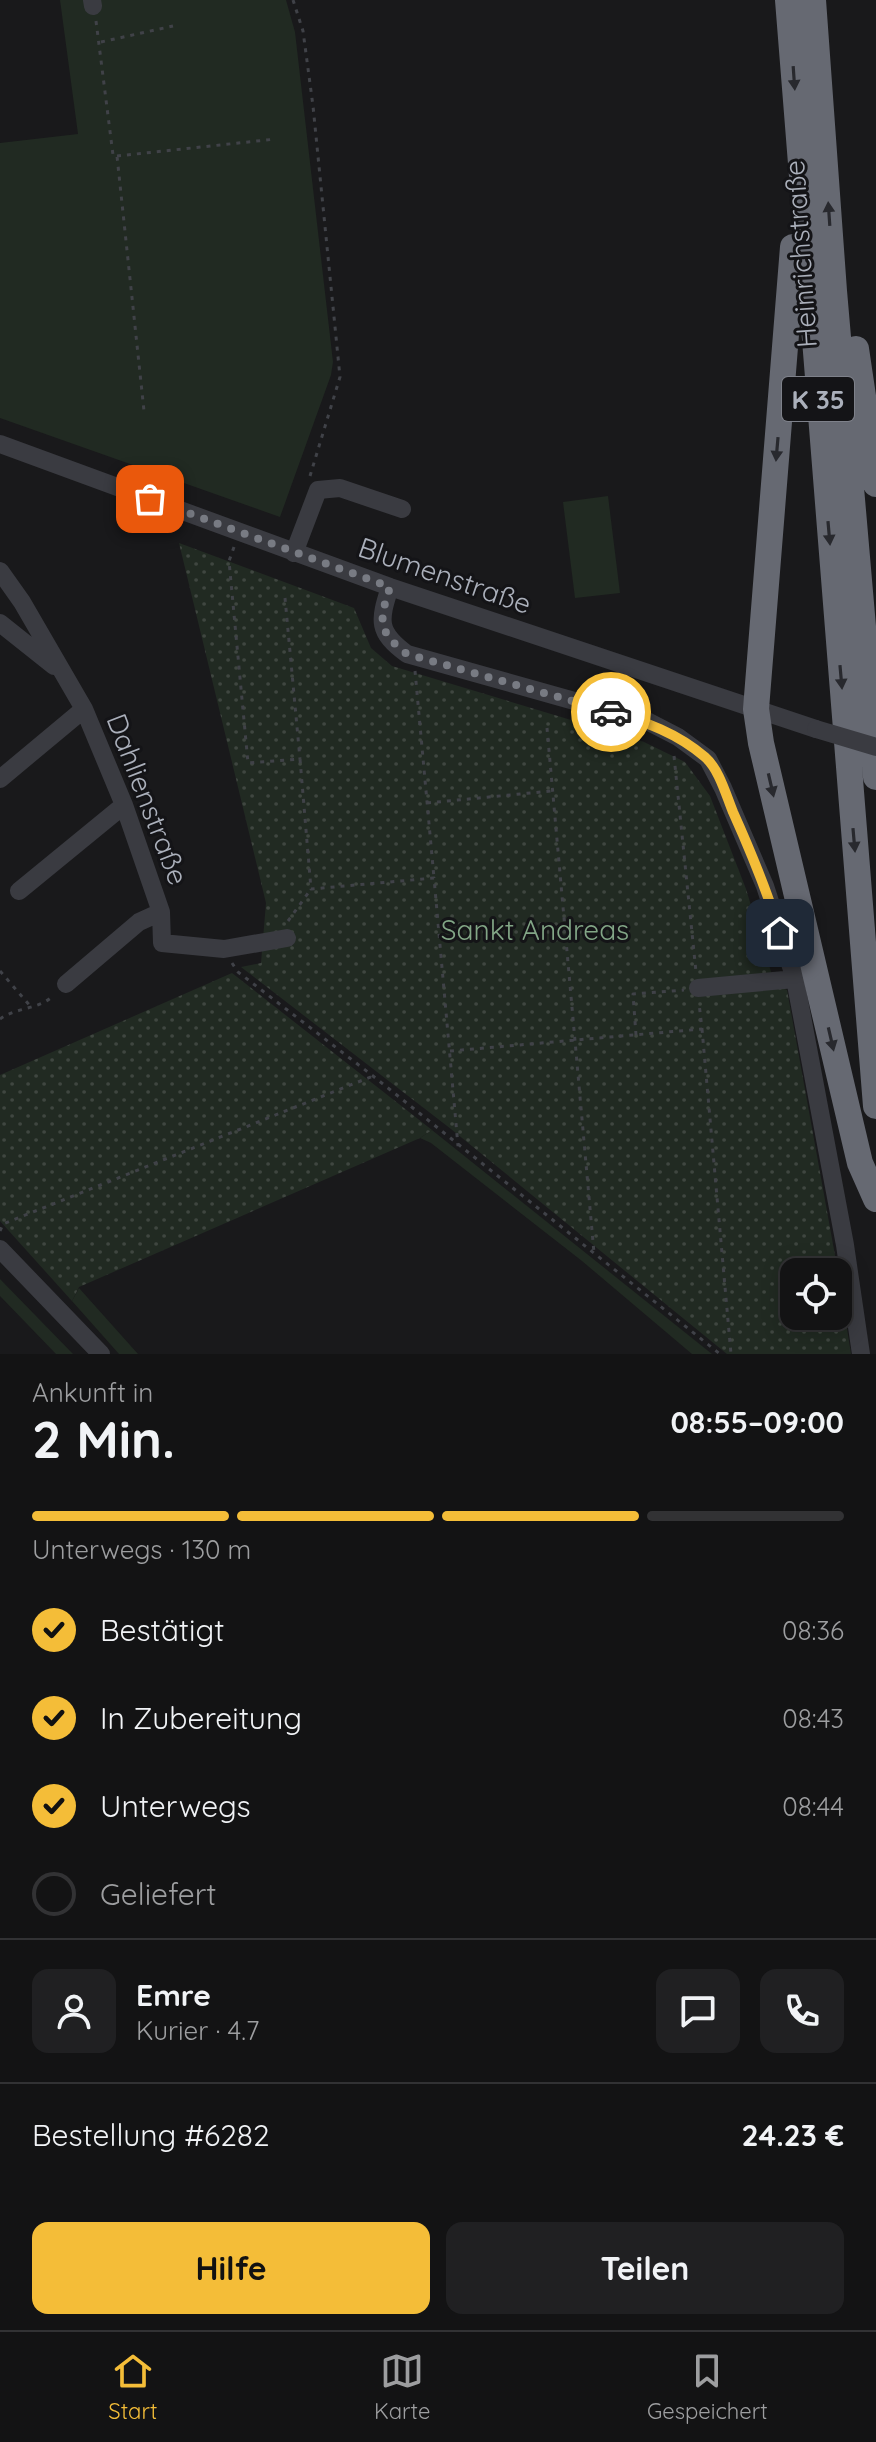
<!DOCTYPE html>
<html lang="de">
<head>
<meta charset="utf-8">
<style>
  :root { --surface:#131314; --page:#202022; --text:#f1f3f6; --muted:#9d9ea0; --line:#323234; --accent:#f4bd38 }
  body { margin:0; font-family:Quicksand,sans-serif; background:var(--page); color:var(--text); height:100vh; display:flex; flex-direction:column; font-size:30px; white-space:nowrap }
  * { box-sizing:border-box; margin:0 }
  p { font-size:26px; color:var(--muted) }
  .icon { flex:none; width:44px; height:44px; fill:none; stroke:currentColor; stroke-width:2; stroke-linecap:round; stroke-linejoin:round }
  .map { position:relative; height:1354px; overflow:hidden }
  .panel { display:flex; flex-direction:column; background:var(--surface); flex:1 }
  .panel>* { flex:none }
  .fabs { position:absolute; left:780px; top:1258px; display:grid; gap:16px }
  .fabs a { display:grid; place-items:center; width:72px; height:72px; border-radius:16px; background:var(--surface); box-shadow:0 4px 20px #0003,0 0 0 2px var(--line); font-size:40px }
  .pin { position:absolute; display:grid; place-items:center; width:68px; height:68px; color:#fff; margin:-34px; border-radius:16px; box-shadow:0 4px 12px #0006 }
  .courier { position:absolute; display:grid; place-items:center; width:80px; height:80px; margin:-40px; border:6px solid #f4bd38; border-radius:50%; background:#fff; color:#222; box-shadow:0 2px 10px #0007 }
  .head em { font-style:normal; font-weight:700 }
  .head div { display:flex; flex-direction:column-reverse }
  .head { display:flex; align-items:center; justify-content:space-between; height:136px; padding:0 32px }
  h1 { font-size:52px; font-weight:700; line-height:60px }
  .bar { display:grid; grid-template-columns:repeat(4,1fr); gap:12px 8px; align-content:center; height:96px; padding:0 32px }
  .bar i { height:10px; border-radius:6px; background:var(--line) }
  .bar .current { background:var(--accent) }
  .bar p { grid-column:span 4 }
  .line { display:flex; align-items:center; gap:20px; padding:0 32px; border-top:2px solid var(--line) }
  .line div { flex:1 }
  .round { display:grid; place-items:center; flex:none; width:84px; height:84px; border-radius:16px; background:var(--page) }
  ol { padding:0 32px; list-style:none }
  li { display:flex; align-items:center; gap:24px; height:88px }
  li p { margin-inline-start:auto }
  li .icon { padding:8px; border-radius:50%; background:var(--accent); color:#111; stroke-width:4 }
  li:last-child { color:var(--muted) }
  li i { width:44px; height:44px; border:4px solid var(--line); border-radius:50% }
  .primary-button { display:flex; gap:16px; margin-top:auto; padding:16px 32px }
  .primary-button a { flex:1; height:92px; border-radius:16px; background:var(--accent); color:#111; font-size:32px; font-weight:700; line-height:92px; text-align:center }
  .primary-button a+a { background:var(--page); color:var(--text) }
  .tabs { display:flex; justify-content:space-around; align-items:center; height:112px; border-top:2px solid var(--line); background:var(--surface); font-size:22px; color:var(--muted) }
  .tabs a { display:grid; justify-items:center; gap:4px }
  .tabs .current { color:var(--accent) }
  .map>svg:first-child { display:block }
</style>
</head>
<body>
<div class="map">
<svg width="876" height="1354" viewBox="0 0 876 1354">
  <defs>
    <pattern id="garden-dots" width="8" height="8" patternUnits="userSpaceOnUse" patternTransform="scale(2)"><rect width="8" height="8" fill="#212a22"/><path d="M2 2h.1M6 6h.1" fill="none" stroke="#3f4640" stroke-width="1.8" stroke-linecap="round"/></pattern>
  </defs>
  <rect width="100%" height="100%" fill="#19191b"/>
  <path fill="#212a22" d="M 60,0 L 286,0 L 295,32 L 333,362 L 331,375 L 280,517 L 0,418 L 0,143 L 78,134 Z
    M 608,496 L 620,593 L 575,598 L 563,502 Z
    M 432,1130 L 712,1354 L 692,1354 L 582,1261 L 431,1143 L 420,1138 Z
    M 0,1279 L 73,1354 L 56,1354 L 0,1296 Z
    M 79,1288 L 138,1354 L 119,1354 L 72,1301 Z"/>
  <path fill="url(#garden-dots)" d="M 179,543 L 354,608 L 371,648 L 392,666 L 644,742 L 685,762 L 710,796 L 746,889 L 775,985 L 787,990 L 838,1272 L 794,1272 L 794,1316 L 838,1316 L 838,1273 L 851,1354 L 727,1354 L 451,1129 L 241,967 L 261,963 L 266,903 Z
    M 232,973 L 432,1130 L 420,1138 L 79,1287 L 72,1301 L 0,1221 L 0,1075 Z"/>
  <g fill="none" stroke-linecap="round" stroke-linejoin="round">
    <path stroke="#404248" stroke-width="3" stroke-dasharray="4 6" stroke-linecap="butt" d="M 293,0 L 303,31 L 313,106 L 340,377 L 310,476
      M 96,21 L 113,155 L 117,156 L 144,411
      M 101,42 L 173,26
      M 117,156 L 276,139
      M 234,547 L 229,561 L 248,763 L 300,759 L 311,889 L 434,878 L 458,1146
      M 285,598 L 300,759
      M 415,671 L 434,878
      M 547,728 L 594,1253
      M 674,756 L 696,972
      M 427,803 L 551,791
      M 288,921 L 311,889
      M 232,963 L 238,972 L 373,1076 L 720,1354
      M 0,971 L 31,1007
      M 0,1019 C 16,1007 39,1010 54,995
      M 702,1029 L 731,1354
      M 636,1035 L 633,994 L 684,990
      M 450,1051 L 702,1029 L 699,1003
      M 0,1231 L 3,1224 L 373,1076"/>
    <path stroke="#3a3b41" stroke-width="18" d="M 92,0 L 93,6
      M 0,444 L 390,587 L 816,729
      M 294,553 L 318,490 L 340,488 L 402,509
      M 0,571 L 22,602 L 84,709 L 124,805 L 161,912 L 162,943 L 224,949 L 287,938
      M 390,587 C 379,621 377,632 407,654 L 649,722 L 678,737 L 708,759 L 723,788 L 765,886 L 795,979 L 845,1245 L 861,1354
      M 0,623 L 54,666
      M 0,779 L 84,709
      M 19,891 L 124,805
      M 66,984 L 139,922 L 161,912
      M 698,988 L 795,979
      M 0,1249 L 101,1354"/>
    <path stroke="#666972" stroke-width="26" d="M 788,0 L 876,1106
      M 813,0 L 834,291 L 876,777
      M 793,247 L 756,709 L 761,743 L 860,1163 L 876,1199
      M 856,349 L 876,484"/>
    <path stroke="#3a3b41" stroke-width="18" d="M 816,729 L 876,747"/>
  </g>
  <defs><path id="oneway-solid" d="M-6-.8H1V-3.2L6.5 0L1 3.2V.8H-6Z" transform="scale(2)"/></defs>
  <g fill="#28292e">
    <use href="#oneway-solid" transform="translate(794 78) rotate(86)"/>
    <use href="#oneway-solid" transform="translate(829 214) rotate(-94)"/>
    <use href="#oneway-solid" transform="translate(777 449) rotate(95)"/>
    <use href="#oneway-solid" transform="translate(829 533) rotate(85)"/>
    <use href="#oneway-solid" transform="translate(841 677) rotate(85)"/>
    <use href="#oneway-solid" transform="translate(771 785) rotate(77)"/>
    <use href="#oneway-solid" transform="translate(854 840) rotate(85)"/>
    <use href="#oneway-solid" transform="translate(831 1039) rotate(77)"/>
  </g>
  <g fill="none" stroke-linecap="round" stroke-linejoin="round">
    <path stroke="#787b83" stroke-width="8" stroke-dasharray="0 14.4" d="M 150,499 L 390,587 C 379,621 377,631 407,654 L 611,712"/>
    <path stroke="#f4bd38" stroke-width="10" d="M 611,712 C 646,722 677,733 705,757 C 719,769 726,795 733,812 C 751,852 767,891 780,933"/>
  </g>
  <g text-anchor="middle" dominant-baseline="central" stroke-width="6" stroke-linejoin="round" paint-order="stroke">
    <rect fill="#141417" stroke="#7e818a" stroke-width="2" x="782" y="377" width="72" height="44" rx="6"/>
    <g font-size="26" font-weight="bold" fill="#abb0bb">
      <text x="818" y="399">K 35</text>
    </g>
    <g font-size="28" fill="#abb0bb" stroke="#141417">
      <text transform="translate(800 254) rotate(-94)">Heinrichstraße</text>
      <text transform="translate(445 575) rotate(19)">Blumenstraße</text>
      <text transform="translate(148 799) rotate(69)">Dahlienstraße</text>
    </g>
    <g font-size="28" fill="#82a686" stroke="#141417">
      <text x="535" y="929">Sankt Andreas</text>
    </g>
  </g>
</svg>
<div class="fabs">
<a><svg class="icon" aria-label="locate" viewBox="0 0 24 24"><circle cx="12" cy="12" r="6"/><path d="M12 2v4M12 18v4M2 12h4M18 12h4"/></svg></a>
</div>
<div class="pin" style="left:150px;top:499px;background:#ea580c"><svg class="icon" aria-label="bag" viewBox="0 0 24 24"><path d="M5 8h14l-1 12H6zM9 8a3 3 0 0 1 6 0"/></svg></div>
<div class="pin" style="left:780px;top:933px;background:#1f2937"><svg class="icon" aria-label="home" viewBox="0 0 24 24"><path d="M3 11l9-7 9 7M6 9v11h12V9"/></svg></div>
<div class="courier" style="left:611px;top:712px"><svg class="icon" aria-label="car" viewBox="0 0 24 24"><path d="M5 17H2v-5l4-1 3-4h7l3 4 3 1v5h-3M9 17h6M6 11h13"/><circle cx="7" cy="17" r="2"/><circle cx="17" cy="17" r="2"/></svg></div>
</div>
<section class="panel">
<div class="head"><div><h1>2 Min.</h1><p>Ankunft in</p></div><em>08:55–09:00</em></div>
<div class="bar"><i class="current"></i><i class="current"></i><i class="current"></i><i></i><p>Unterwegs · 130 m</p></div>
<ol>
<li><svg class="icon" aria-label="check" viewBox="0 0 24 24"><path d="M5 12l5 5 9-10"/></svg>Bestätigt<p>08:36</p></li>
<li><svg class="icon" aria-label="check" viewBox="0 0 24 24"><path d="M5 12l5 5 9-10"/></svg>In Zubereitung<p>08:43</p></li>
<li><svg class="icon" aria-label="check" viewBox="0 0 24 24"><path d="M5 12l5 5 9-10"/></svg>Unterwegs<p>08:44</p></li>
<li><i></i>Geliefert</li>
</ol>
<div class="line" style="height:144px"><a class="round"><svg class="icon" aria-label="person" viewBox="0 0 24 24"><circle cx="12" cy="8" r="4"/><path d="M4 21q1-7 8-7t8 7"/></svg></a><div><b>Emre</b><p>Kurier · 4.7</p></div><a class="round"><svg class="icon" aria-label="chat" viewBox="0 0 24 24"><path d="M4 5h16v11H9l-5 4z"/></svg></a><a class="round"><svg class="icon" aria-label="phone" viewBox="0 0 24 24"><path d="M5 4h4l2 5-3 2q2 4 5 5l2-3 5 2v4C11 20 4 13 5 4z"/></svg></a></div>
<div class="line" style="height:104px"><div>Bestellung #6282</div><b>24.23 €</b></div>
<div class="primary-button"><a>Hilfe</a><a>Teilen</a></div>
</section>
<nav class="tabs">
<a class="current"><svg class="icon" aria-label="home" viewBox="0 0 24 24"><path d="M3 11l9-7 9 7M6 9v11h12V9"/></svg>Start</a>
<a><svg class="icon" aria-label="map" viewBox="0 0 24 24"><path d="M3 6l6-2 6 2 6-2v14l-6 2-6-2-6 2zM9 4v14M15 6v14"/></svg>Karte</a>
<a><svg class="icon" aria-label="saved" viewBox="0 0 24 24"><path d="M7 4h10v16l-5-4-5 4z"/></svg>Gespeichert</a>
</nav>
</body>
</html>
